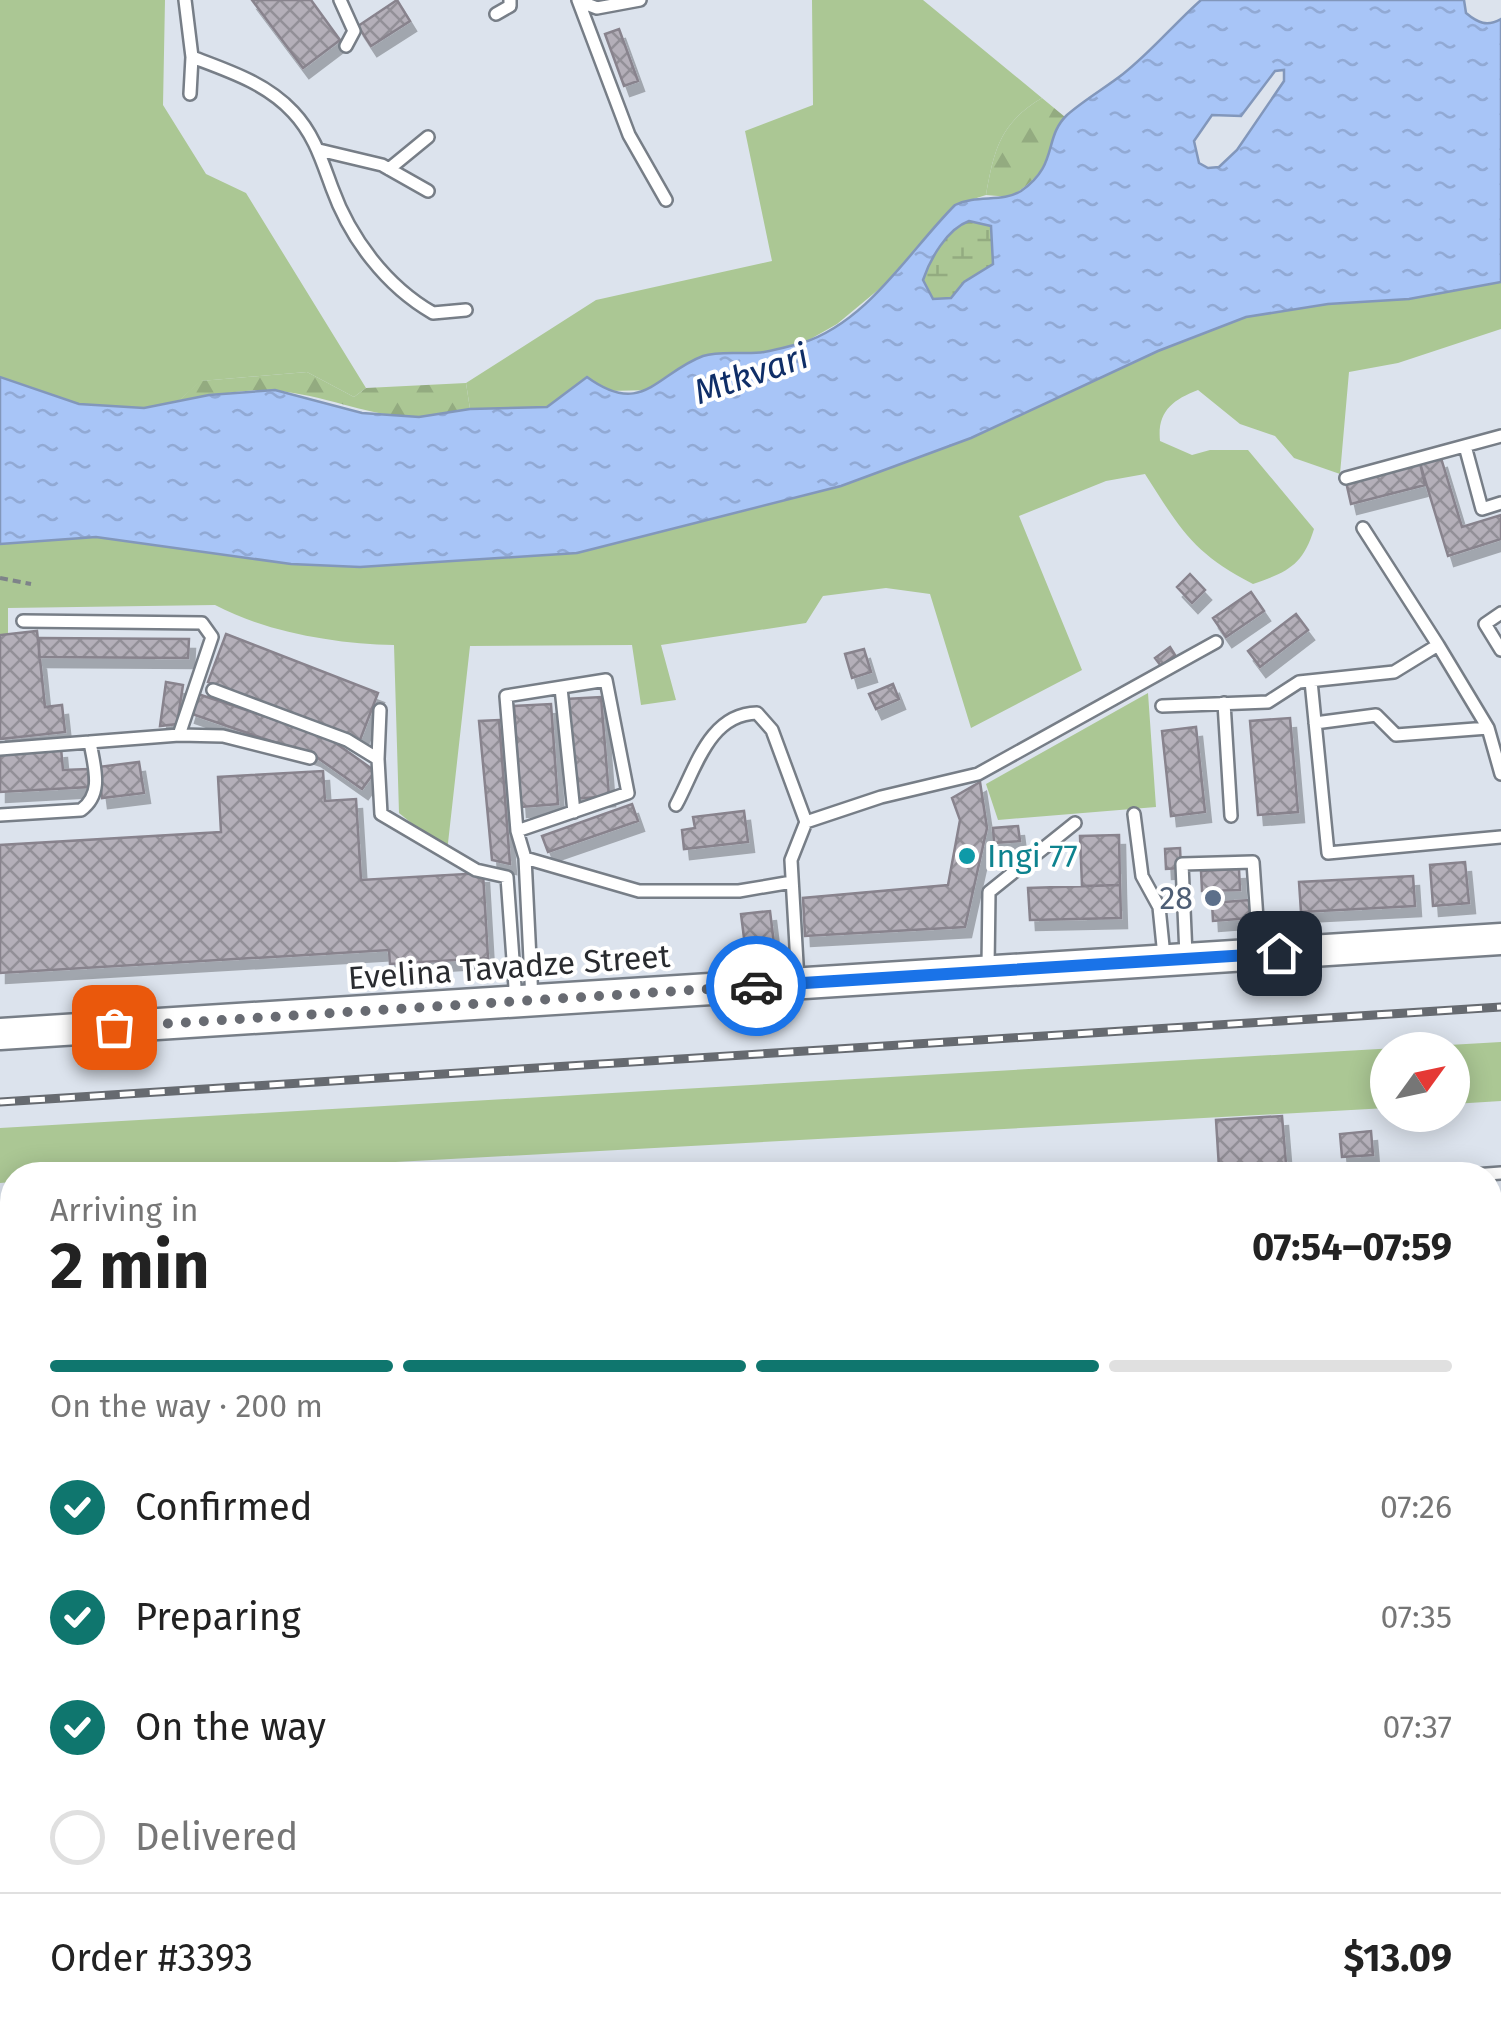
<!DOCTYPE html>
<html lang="en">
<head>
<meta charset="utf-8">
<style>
  :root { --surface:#fff; --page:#f6f6f6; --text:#222; --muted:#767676; --line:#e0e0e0; --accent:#0f766e }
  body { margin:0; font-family:"Fira Sans",sans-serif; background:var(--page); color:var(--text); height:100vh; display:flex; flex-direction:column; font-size:38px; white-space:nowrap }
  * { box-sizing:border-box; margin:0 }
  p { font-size:32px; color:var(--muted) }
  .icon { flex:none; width:55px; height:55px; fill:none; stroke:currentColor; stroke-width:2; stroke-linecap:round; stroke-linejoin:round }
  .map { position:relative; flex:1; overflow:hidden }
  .side { position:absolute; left:0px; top:1162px; width:1502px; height:882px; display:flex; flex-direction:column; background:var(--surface); border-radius:40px 40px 0 0; box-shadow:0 5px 25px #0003 }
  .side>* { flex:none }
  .needle { width:65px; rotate:57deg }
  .buttons { position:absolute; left:1370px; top:1032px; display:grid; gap:20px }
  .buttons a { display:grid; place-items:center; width:100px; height:100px; border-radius:50%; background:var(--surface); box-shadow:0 5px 25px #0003; font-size:50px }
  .pin { position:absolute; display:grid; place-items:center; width:85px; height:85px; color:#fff; margin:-42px; border-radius:20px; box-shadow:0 5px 15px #0006 }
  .courier { position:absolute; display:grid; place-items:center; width:100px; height:100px; margin:-50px; border:8px solid #1a73e8; border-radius:50%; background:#fff; color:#222; box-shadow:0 2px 12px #0007 }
  .headline em { font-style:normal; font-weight:700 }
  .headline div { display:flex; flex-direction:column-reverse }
  .headline { display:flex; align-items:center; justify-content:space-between; height:170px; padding:0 50px }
  h1 { font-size:65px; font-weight:700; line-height:75px }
  .bar { display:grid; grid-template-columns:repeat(4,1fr); gap:15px 10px; align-content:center; height:120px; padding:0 50px }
  .bar i { height:12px; border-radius:8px; background:var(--line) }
  .bar .selected { background:var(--accent) }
  .bar p { grid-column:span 4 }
  .line { display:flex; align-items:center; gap:25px; padding:0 50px; border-top:2px solid var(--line) }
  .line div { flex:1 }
  ol { padding:0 50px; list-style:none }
  li { display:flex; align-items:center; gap:30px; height:110px }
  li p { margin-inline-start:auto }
  li .icon { padding:10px; border-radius:50%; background:var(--accent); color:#fff; stroke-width:4 }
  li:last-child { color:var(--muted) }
  li i { width:55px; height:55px; border:5px solid var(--line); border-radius:50% }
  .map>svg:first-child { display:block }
</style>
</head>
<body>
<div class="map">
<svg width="1501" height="2043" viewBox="0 0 1501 2043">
  <defs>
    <pattern id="forest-firs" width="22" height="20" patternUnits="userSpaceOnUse" patternTransform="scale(2.5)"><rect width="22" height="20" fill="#abc794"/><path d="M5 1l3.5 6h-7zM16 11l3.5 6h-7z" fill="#93ab80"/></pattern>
    <pattern id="wetland-marsh" width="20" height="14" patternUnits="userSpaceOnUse" patternTransform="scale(2.5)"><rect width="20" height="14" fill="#abc794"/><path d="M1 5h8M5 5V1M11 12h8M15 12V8" fill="none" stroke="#93ab80"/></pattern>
    <pattern id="water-ripples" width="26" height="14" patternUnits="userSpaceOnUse" patternTransform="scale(2.5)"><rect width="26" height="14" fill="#a8c5f7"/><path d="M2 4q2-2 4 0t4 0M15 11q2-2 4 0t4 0" fill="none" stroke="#91a9d4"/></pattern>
    <pattern id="building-cross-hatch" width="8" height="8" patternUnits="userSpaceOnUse" patternTransform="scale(2.5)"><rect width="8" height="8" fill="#b4afb9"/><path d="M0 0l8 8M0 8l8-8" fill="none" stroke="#928f97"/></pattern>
    <filter id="shadow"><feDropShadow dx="6" dy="10" stdDeviation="0" flood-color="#0004"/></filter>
  </defs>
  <rect width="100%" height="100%" fill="#dce3ed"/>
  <path fill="#abc794" d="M 0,0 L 165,0 L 163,105 L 206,174 L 246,193 L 366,388 L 354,397 L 307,372 L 201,381 L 174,405 L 144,408 L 79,404 L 0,377 Z
    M 812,0 L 923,0 L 1042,98 C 1000,123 994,150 986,195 L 955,205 L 884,285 L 837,324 L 807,341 L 764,353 L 704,356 L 653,390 L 607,391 L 587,377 L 548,407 L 470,409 L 466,383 L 596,300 L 772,261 L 745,131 L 813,105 Z
    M 1501,282 L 1501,329 L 1398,363 L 1349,372 L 1340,474 L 1294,458 L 1275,436 L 1240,424 L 1198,390 C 1172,400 1157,412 1160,441 L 1192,455 L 1210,450 L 1248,450 L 1314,529 C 1303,565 1288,572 1253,584 C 1193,553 1181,530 1145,474 L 1106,481 L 1019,516 L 1082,670 L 971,728 L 930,594 L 886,588 L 823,596 L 806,623 L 661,645 L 676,700 L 641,705 L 632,645 L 470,646 L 447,852 L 399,813 L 394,645 C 336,644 266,632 215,605 L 8,608 L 8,634 L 0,634 L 0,544 L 96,537 L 291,564 L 360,567 L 577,553 L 841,486 L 971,438 L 1158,351 L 1246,317 L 1328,304 L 1409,299 Z
    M 1148,693 L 1156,807 L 998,820 L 986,784 Z
    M 1501,1042 L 1501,1101 L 1453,1104 L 1452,1050 L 1388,1050 L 1387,1108 L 159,1175 L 12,1175 L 12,1182 L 0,1183 L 0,1128 Z
    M 12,1855 L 12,2032 L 207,2033 L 204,2043 L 0,2043 L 0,1857 Z"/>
  <path fill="url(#forest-firs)" d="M 1042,98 L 1065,117 C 1041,154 1057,168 1010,197 L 986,195 C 994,150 1000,123 1042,98 Z
    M 307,372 L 354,397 L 366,388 L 466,383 L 470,409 C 385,430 357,401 280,391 C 246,387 207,396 174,405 L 200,381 Z"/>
  <path fill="url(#wetland-marsh)" d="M 977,220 L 991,226 L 993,264 L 964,282 L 951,298 L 932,299 L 923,280 C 932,255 949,223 977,220 Z"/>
  <path fill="url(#water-ripples)" stroke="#8297bb" stroke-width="2.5" fill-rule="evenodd" d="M 1201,0 L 1464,0 L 1466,13 C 1478,23 1487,27 1501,19 L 1501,282 L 1409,299 L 1328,304 L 1246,317 L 1158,351 L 971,438 L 841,486 L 577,553 L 360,567 L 291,564 L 96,537 L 0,544 L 0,377 L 79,404 L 144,408 L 209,395 L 275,390 L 362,413 L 419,417 L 470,409 L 547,407 L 587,377 C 643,418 657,373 703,356 C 721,350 746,355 764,352 C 777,350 790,346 802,343 C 868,322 909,251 955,205 C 977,194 1002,203 1021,191 C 1059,165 1043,138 1067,115 C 1084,100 1105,88 1123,74 C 1151,52 1174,24 1201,0 ZM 1284,70 L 1284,81 L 1237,150 L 1219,167 L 1208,168 L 1199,163 L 1194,141 L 1212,115 L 1241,116 L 1275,71 ZM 969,221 L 991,226 L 993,264 L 964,282 L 951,298 L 933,299 L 923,280 C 930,259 947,229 969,221 Z"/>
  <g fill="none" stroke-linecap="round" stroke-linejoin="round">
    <path stroke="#8297bb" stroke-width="5" d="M 0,1740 L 12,1737"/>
  </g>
  <path fill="url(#building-cross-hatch)" stroke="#88838d" stroke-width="2.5" filter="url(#shadow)" d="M 252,0 L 311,0 L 340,40 L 303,68 Z
    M 397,0 L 410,21 L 371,46 L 358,26 Z
    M 619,29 L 638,81 L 624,86 L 605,34 Z
    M 1441,458 L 1462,527 L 1501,515 L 1501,539 L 1448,556 L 1420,463 Z
    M 1420,463 L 1425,485 L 1351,504 L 1346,482 Z
    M 1190,574 L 1205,590 L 1192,603 L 1177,587 Z
    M 1251,592 L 1264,611 L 1226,637 L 1213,618 Z
    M 1296,614 L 1308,630 L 1260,667 L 1248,651 Z
    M 37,631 L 45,707 L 62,705 L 65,732 L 0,739 L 0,635 Z
    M 226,634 L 378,693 L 360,740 L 208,682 Z
    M 39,638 L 189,639 L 188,658 L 39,657 Z
    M 1170,647 L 1175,655 L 1161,666 L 1155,658 Z
    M 864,649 L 871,672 L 852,678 L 845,654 Z
    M 166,682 L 183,685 L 177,724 L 160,726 Z
    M 893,684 L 899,699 L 876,709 L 869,694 Z
    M 195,693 L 327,737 L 375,771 L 362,789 L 315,756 L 189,713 Z
    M 601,697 L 609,796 L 573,799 L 566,699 Z
    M 551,704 L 558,804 L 521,807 L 514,706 Z
    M 1290,718 L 1298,812 L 1258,815 L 1250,721 Z
    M 499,720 L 510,864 L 492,860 L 479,721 Z
    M 1196,727 L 1205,812 L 1171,816 L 1162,731 Z
    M 61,748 L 63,770 L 88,769 L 89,787 L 0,792 L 0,752 Z
    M 139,762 L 144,793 L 102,798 L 98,767 Z
    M 323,771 L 325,801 L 356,799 L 361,880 L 483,873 L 488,958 L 390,964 L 389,950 L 0,973 L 0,845 L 221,832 L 218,777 Z
    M 980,782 L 987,828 L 965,927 L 805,936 L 803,898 L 948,885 L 960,820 L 952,798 Z
    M 632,804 L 638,821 L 548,852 L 542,836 Z
    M 744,811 L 748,842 L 684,849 L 682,830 L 695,828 L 693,817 Z
    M 1018,826 L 1020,841 L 994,843 L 993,828 Z
    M 1119,835 L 1120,885 L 1082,886 L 1080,836 Z
    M 1180,848 L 1181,868 L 1166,869 L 1165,849 Z
    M 1465,862 L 1469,903 L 1433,906 L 1430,865 Z
    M 1239,869 L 1240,890 L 1202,891 L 1201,871 Z
    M 1413,876 L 1415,906 L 1301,912 L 1299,882 Z
    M 1120,885 L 1121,918 L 1030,920 L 1028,888 Z
    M 1249,900 L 1250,918 L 1213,921 L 1212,903 Z
    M 770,911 L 774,944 L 745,946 L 741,914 Z
    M 1282,1116 L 1286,1164 L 1219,1168 L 1216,1120 Z
    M 1371,1131 L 1373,1155 L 1342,1157 L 1340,1134 Z
    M 12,1218 L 12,1289 L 0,1290 L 0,1219 Z
    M 1501,1676 L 1501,1842 L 1490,1842 L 1490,1677 Z
    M 1501,2003 L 1501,2043 L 1495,2043 L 1490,2008 Z
    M 236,2032 L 382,2032 L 382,2033 L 326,2043 L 238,2043 Z
    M 830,2032 L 857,2032 L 855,2043 L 824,2043 Z
    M 830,2032 L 824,2043 L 747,2043 L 750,2035 Z
    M 1049,2032 L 1126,2032 L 1130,2043 L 1041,2043 Z
    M 1393,2032 L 1395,2038 L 1381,2043 L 1290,2043 L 1286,2033 Z"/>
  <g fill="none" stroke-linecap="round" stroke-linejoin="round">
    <defs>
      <path id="lane" d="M 185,0 L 192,57 L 190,94
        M 340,0 L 354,31 L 346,46
        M 578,0 L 629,135 L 666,200
        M 579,1 L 597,8 L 640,0
        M 496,14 L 510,6 L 510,0
        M 192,57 C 229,71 266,83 293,112 C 314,134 322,161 332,188 C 350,238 386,286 433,313 L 466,310
        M 319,150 L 382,165 L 428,191
        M 389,169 L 428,137
        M 1465,446 L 1482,509 L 1501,503
        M 1346,478 L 1501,436
        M 1363,528 L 1438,645
        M 1501,613 L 1485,624 L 1501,650
        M 23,621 L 202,623 L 212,637 L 179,735
        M 1311,681 L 1328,853 L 1501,837
        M 561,688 L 574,812
        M 213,690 L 347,740 L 378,759 L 381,814 L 476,870 L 507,877 L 516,1001
        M 1224,703 L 1231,816
        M 1162,706 L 1268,702 L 1299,682 L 1394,672 L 1438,645 L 1488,728 L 1501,774
        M 1315,723 L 1376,715 L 1396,735 L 1488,728
        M 0,749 L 179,735 L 223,736 L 310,758
        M 378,759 L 380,710
        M 676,805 C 696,768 709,714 757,713 L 772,730 L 806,822 L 791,860 L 798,981
        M 1134,814 L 1142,876 L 1159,907 L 1164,956
        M 0,815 L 81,810 C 104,793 94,767 90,742
        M 806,822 L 881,797 L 978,774 L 1216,642
        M 517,831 L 628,793 L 606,680 L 506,696 L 517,831 L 525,858 L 532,1000
        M 525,858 L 639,891 L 739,891 L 792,882
        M 1186,955 L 1182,864 L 1253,862 L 1257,919 L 1243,954
        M 988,967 L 989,892 L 1075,823
        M 1474,1175 L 1501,1173
        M 0,1333 L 12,1332
        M 0,1545 L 12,1555
        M 0,1563 L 12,1565
        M 1490,1654 L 1501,1653
        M 0,1687 L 12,1682
        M 1490,1852 L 1501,1851
        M 1490,1914 L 1501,1914
        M 1490,1992 L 1501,1987
        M 650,2032 L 662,2041 L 744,2032
        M 1484,2032 L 1488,2043
        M 368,2043 L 373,2042"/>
      <path id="street" d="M 1201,2032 L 1204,2043"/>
      <path id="secondary" d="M 0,1034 L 1501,939"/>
    </defs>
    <use href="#lane" stroke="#777e87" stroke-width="16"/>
    <use href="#street" stroke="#777e87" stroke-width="28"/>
    <use href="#secondary" stroke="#777e87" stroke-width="35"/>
    <path stroke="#7e8389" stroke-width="4" stroke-dasharray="8 5" stroke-linecap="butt" d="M 0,578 L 31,584"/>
    <use href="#lane" stroke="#fff" stroke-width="11"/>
    <use href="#street" stroke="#fff" stroke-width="22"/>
    <use href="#secondary" stroke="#fff" stroke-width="30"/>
    <defs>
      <path id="rail" d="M 0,1102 L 1501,1007"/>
    </defs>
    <use href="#rail" stroke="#666a70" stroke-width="9"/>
    <use href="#rail" stroke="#fff" stroke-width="5" stroke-dasharray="15" stroke-linecap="butt"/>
  </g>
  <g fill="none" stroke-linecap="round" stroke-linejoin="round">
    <path stroke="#686b72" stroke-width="10" stroke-dasharray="0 18" d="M 114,1027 L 756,986"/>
    <path stroke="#1a73e8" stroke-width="12" d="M 756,986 L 1279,953"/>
  </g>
  <circle fill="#0f9aa8" stroke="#fff" stroke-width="4" cx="967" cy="856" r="10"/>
  <circle fill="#5c6f8a" stroke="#fff" stroke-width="4" cx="1213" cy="898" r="10"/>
  <g text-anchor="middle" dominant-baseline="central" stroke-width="8" stroke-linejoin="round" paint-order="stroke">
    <g font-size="32" fill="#0d838f" stroke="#fff" text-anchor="start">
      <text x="987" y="856">Ingi 77</text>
    </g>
    <g font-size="32" fill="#4e5e75" stroke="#fff" text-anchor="end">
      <text x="1193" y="898">28</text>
    </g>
    <g font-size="32" fill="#292b2f" stroke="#fff">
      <text transform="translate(509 967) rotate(-4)">Evelina Tavadze Street</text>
    </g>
    <g font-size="35" font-style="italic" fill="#0f2e67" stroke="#fff">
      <text transform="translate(751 374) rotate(-19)">Mtkvari</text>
    </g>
  </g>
</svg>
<div class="buttons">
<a><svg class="needle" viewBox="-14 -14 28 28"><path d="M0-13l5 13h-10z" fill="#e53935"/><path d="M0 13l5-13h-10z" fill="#767676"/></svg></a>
</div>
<div class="pin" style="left:114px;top:1027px;background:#ea580c"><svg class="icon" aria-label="bag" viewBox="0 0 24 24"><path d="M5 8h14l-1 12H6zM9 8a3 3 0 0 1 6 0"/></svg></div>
<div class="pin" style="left:1279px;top:953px;background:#1f2937"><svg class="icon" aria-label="home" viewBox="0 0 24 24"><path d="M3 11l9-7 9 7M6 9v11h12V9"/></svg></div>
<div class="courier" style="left:756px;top:986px"><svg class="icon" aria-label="car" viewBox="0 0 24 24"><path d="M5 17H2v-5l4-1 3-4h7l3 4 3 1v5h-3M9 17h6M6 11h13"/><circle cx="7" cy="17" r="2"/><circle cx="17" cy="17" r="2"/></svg></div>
<section class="side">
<div class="headline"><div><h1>2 min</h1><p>Arriving in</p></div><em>07:54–07:59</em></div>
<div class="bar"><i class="selected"></i><i class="selected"></i><i class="selected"></i><i></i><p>On the way · 200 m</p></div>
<ol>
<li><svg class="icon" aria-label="check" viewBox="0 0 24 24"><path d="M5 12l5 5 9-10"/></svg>Confirmed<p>07:26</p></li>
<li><svg class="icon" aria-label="check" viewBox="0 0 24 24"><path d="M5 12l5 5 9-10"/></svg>Preparing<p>07:35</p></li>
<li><svg class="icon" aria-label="check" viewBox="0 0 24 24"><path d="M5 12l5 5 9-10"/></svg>On the way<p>07:37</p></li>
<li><i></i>Delivered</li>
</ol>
<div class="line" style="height:130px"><div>Order #3393</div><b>$13.09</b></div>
</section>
</div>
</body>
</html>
